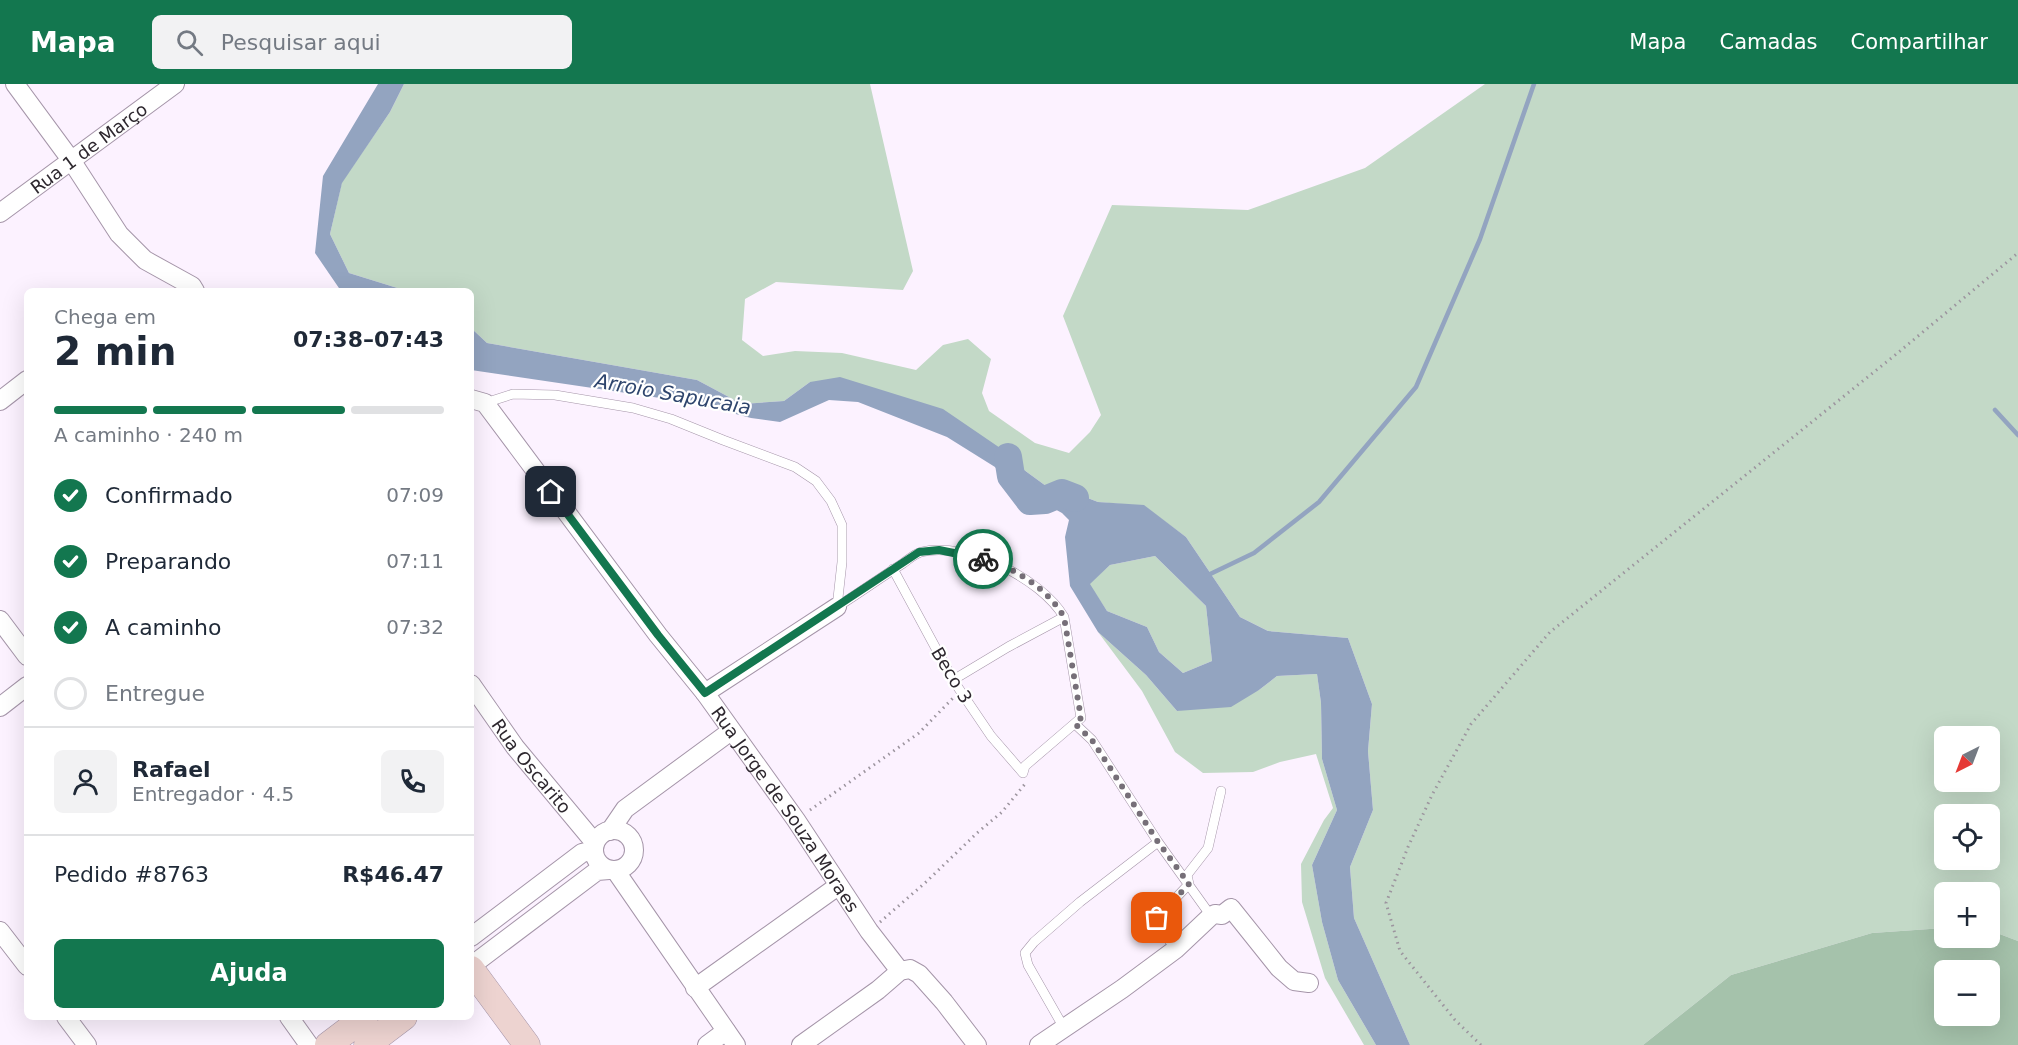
<!DOCTYPE html>
<html lang="pt">
<head>
<meta charset="utf-8">
<style>
  :root { --surface:#fff; --page:#f2f2f3; --text:#1f2937; --muted:#747a83; --line:#e0e1e3; --accent:#13774f }
  body { margin:0; font-family:"DejaVu Sans",sans-serif; background:var(--page); color:var(--text); height:100vh; display:flex; flex-direction:column; font-size:22px; white-space:nowrap }
  * { box-sizing:border-box; margin:0 }
  p { font-size:20px; color:var(--muted) }
  .icon { flex:none; width:33px; height:33px; fill:none; stroke:currentColor; stroke-width:2; stroke-linecap:round; stroke-linejoin:round }
  .map { position:relative; flex:1; overflow:hidden }
  .drawer { position:absolute; left:24px; top:204px; width:450px; height:732px; display:flex; flex-direction:column; background:var(--surface); border-radius:9px; box-shadow:0 6px 24px #0002 }
  .drawer>* { flex:none }
  .needle { width:39px; rotate:222deg }
  .fabs { position:absolute; left:1934px; top:642px; display:grid; gap:12px }
  .fabs a { display:grid; place-items:center; width:66px; height:66px; border-radius:9px; background:var(--surface); box-shadow:0 6px 24px #0002; font-size:30px }
  .pin { position:absolute; display:grid; place-items:center; width:51px; height:51px; color:#fff; margin:-26px; border-radius:12px; box-shadow:0 3px 9px #0006 }
  .courier { position:absolute; display:grid; place-items:center; width:60px; height:60px; margin:-30px; border:4px solid #13774f; border-radius:50%; background:#fff; color:#222; box-shadow:0 2px 8px #0007 }
  .headline em { font-style:normal; font-weight:700 }
  .headline div { display:flex; flex-direction:column-reverse }
  .headline { display:flex; align-items:center; justify-content:space-between; height:102px; padding:0 30px }
  h1 { font-size:39px; font-weight:700; line-height:45px }
  .bar { display:grid; grid-template-columns:repeat(4,1fr); gap:9px 6px; align-content:center; height:72px; padding:0 30px }
  .bar i { height:8px; border-radius:4px; background:var(--line) }
  .bar .selected { background:var(--accent) }
  .bar p { grid-column:span 4 }
  .line { display:flex; align-items:center; gap:15px; padding:0 30px; border-top:2px solid var(--line) }
  .line div { flex:1 }
  .round { display:grid; place-items:center; flex:none; width:63px; height:63px; border-radius:9px; background:var(--page) }
  ol { padding:0 30px; list-style:none }
  li { display:flex; align-items:center; gap:18px; height:66px }
  li p { margin-inline-start:auto }
  li .icon { padding:6px; border-radius:50%; background:var(--accent); color:#fff; stroke-width:4 }
  li:last-child { color:var(--muted) }
  li i { width:33px; height:33px; border:3px solid var(--line); border-radius:50% }
  .button { display:flex; gap:12px; margin-top:auto; padding:12px 30px }
  .button a { flex:1; height:69px; border-radius:9px; background:var(--accent); color:#fff; font-size:24px; font-weight:700; line-height:69px; text-align:center }
  header { display:flex; align-items:center; gap:36px; box-sizing:border-box; height:84px; padding:0 30px; background:var(--accent); color:#fff }
  header strong { font-size:28px }
  nav { display:flex; gap:33px; margin-inline-start:auto; font-size:21px }
  .search { width:420px; height:54px; background:var(--page); display:flex; align-items:center; gap:15px; box-sizing:border-box; padding:0 21px; border-radius:9px; color:var(--muted); font-size:22px }
  .map>svg:first-child { display:block }
</style>
</head>
<body>
<header>
<strong>Mapa</strong>
<div class="search"><svg class="icon" aria-label="search" viewBox="0 0 24 24"><circle cx="10" cy="10" r="6"/><path d="M15 15l6 6"/></svg>Pesquisar aqui</div>
<nav><a>Mapa</a><a>Camadas</a><a>Compartilhar</a></nav>
</header>
<div class="map">
<svg width="2018" height="961" viewBox="0 0 2018 961">
  <rect width="100%" height="100%" fill="#fcf2ff"/>
  <path fill="#c3d9c7" fill-rule="evenodd" d="M 404,0 L 870,0 L 913,187 L 903,206 L 776,198 L 745,215 L 742,256 L 763,272 L 795,267 L 842,269 L 916,286 L 943,261 L 968,255 L 991,275 L 982,309 L 989,327 L 1035,359 L 1069,369 L 1090,348 L 1101,331 L 1063,232 L 1112,121 L 1248,126 L 1365,84 L 1485,0 L 2018,0 L 2018,857 L 1989,846 L 1989,808 L 1944,808 L 1944,844 L 1872,849 L 1731,891 L 1643,961 L 1410,961 L 1354,834 L 1350,783 L 1373,726 L 1368,667 L 1372,620 L 1348,554 L 1268,547 L 1240,533 L 1186,453 L 1144,422 L 1098,418 L 1072,408 L 1046,402 L 1020,383 L 1006,368 L 810,298 L 784,317 L 742,320 L 697,296 L 487,259 L 471,244 L 471,207 L 407,207 L 349,189 L 330,150 L 342,98 L 390,28 ZM 1944,652 L 1989,652 L 1989,698 L 1944,698 ZM 1944,730 L 1989,730 L 1989,776 L 1944,776 Z
    M 1155,472 L 1206,522 L 1212,577 L 1183,589 L 1159,568 L 1147,543 L 1107,527 L 1089,500 L 1110,481 Z
    M 1098,548 L 1146,591 L 1177,627 L 1259,606 L 1277,592 L 1317,590 L 1321,619 L 1322,675 L 1337,726 L 1312,781 L 1322,838 L 1338,896 L 1376,961 L 1364,961 L 1325,894 L 1302,818 L 1301,780 L 1324,736 L 1333,724 L 1316,670 L 1280,678 L 1253,688 L 1203,689 L 1175,668 L 1142,607 Z"/>
  <path fill="#a5c2ab" fill-rule="evenodd" d="M 1944,844 L 1944,854 L 1989,854 L 1989,846 L 2018,857 L 2018,961 L 1643,961 L 1731,891 L 1872,849 ZM 1944,886 L 1989,886 L 1989,932 L 1944,932 Z"/>
  <path fill="#93a4c0" fill-rule="evenodd" d="M 378,0 L 404,0 L 390,28 L 342,99 L 330,150 L 349,189 L 407,207 L 341,207 L 315,169 L 323,92 Z
    M 471,244 L 487,259 L 697,296 L 742,320 L 784,317 L 810,298 L 840,293 L 943,325 L 1006,368 L 1020,383 L 1046,402 L 1072,408 L 1098,418 L 1144,421 L 1186,453 L 1240,533 L 1268,547 L 1348,554 L 1372,620 L 1368,667 L 1373,726 L 1350,783 L 1354,834 L 1410,961 L 1376,961 L 1338,896 L 1322,838 L 1312,781 L 1337,726 L 1322,675 L 1321,619 L 1317,590 L 1277,592 L 1259,606 L 1231,623 L 1177,627 L 1146,591 L 1098,548 L 1070,502 L 1065,453 L 1069,436 L 1062,429 L 1009,400 L 995,383 L 947,353 L 858,318 L 829,316 L 780,338 L 751,334 L 694,319 L 471,286 ZM 1155,472 L 1206,522 L 1212,577 L 1183,589 L 1159,568 L 1147,543 L 1107,527 L 1090,500 L 1110,481 Z"/>
  <g fill="none" stroke-linecap="round" stroke-linejoin="round">
    <path stroke="#93a4c0" stroke-width="4.5" d="M 1995,326 L 2018,351
      M 1206,492 L 1254,469 L 1319,418 L 1416,303 L 1480,155 L 1534,0"/>
    <path stroke="#93a4c0" stroke-width="28" d="M 1008,373 L 1011,392 L 1030,417 L 1045,416 L 1062,409 L 1075,414"/>
    <defs>
      <path id="lane" d="M 485,319 L 513,310 L 555,311 L 633,324 L 671,335 L 723,356 L 795,383 L 816,397 L 831,417 L 842,441 L 842,478 L 837,523
        M 893,485 L 953,596 L 991,652 L 1023,689 L 1025,682 L 1081,634 L 1064,533 L 1008,563 L 953,596
        M 837,523 C 859,509 880,494 902,480 C 908,476 914,470 921,468 C 966,457 1041,494 1064,533
        M 1075,640 L 1092,656 L 1158,758 L 1211,832
        M 1176,865 L 1157,841 L 1157,834 L 1189,800 L 1187,791 L 1208,764 L 1221,707
        M 1064,944 L 1028,881 L 1025,869 L 1034,858 L 1080,818 L 1158,758"/>
      <g id="street">
        <path d="M 15,0 L 71,76 L 119,150 L 145,176 L 192,202 L 195,207"/>
        <path id="s1" d="M 0,129 L 175,0"/>
        <path id="s2" d="M 471,315 L 485,319 L 658,551 L 705,609 L 796,736 L 869,847 L 900,887"/>
        <path d="M 0,317 L 27,296"/>
        <path d="M 0,536 L 27,572"/>
        <path id="s3" d="M 471,600 L 515,663 L 595,759"/>
        <path d="M 705,609 L 837,523"/>
        <path d="M 0,623 L 27,602"/>
        <circle cx="614" cy="766" r="20"/>
        <path d="M 610,747 L 625,725 L 731,647"/>
        <path d="M 615,786 L 736,961"/>
        <path d="M 0,847 L 27,882"/>
        <path d="M 471,853 L 582,769 L 594,766"/>
        <path d="M 471,882 L 597,787 L 609,786"/>
        <path d="M 695,904 L 838,802"/>
        <path d="M 66,933 L 87,961"/>
        <path d="M 289,933 L 309,961"/>
        <path d="M 707,961 L 726,947"/>
        <path d="M 801,961 L 878,906 L 900,887 L 910,885 L 919,890 L 944,918 L 977,961"/>
        <path d="M 1039,961 L 1122,905 L 1176,865 L 1211,832 L 1215,830 L 1222,831 L 1231,824 L 1279,884 L 1294,897 L 1309,899"/>
      </g>
      <path id="secondary" d="M 471,885 L 527,961
        M 328,961 L 365,933
        M 367,961 L 404,933"/>
    </defs>
    <use href="#lane" stroke="#a595a9" stroke-width="10"/>
    <use href="#street" stroke="#a595a9" stroke-width="20"/>
    <use href="#secondary" stroke="#a595a9" stroke-width="27"/>
    <path stroke="#9c949e" stroke-width="3" stroke-dasharray="1.5 4.5" stroke-linecap="butt" d="M 810,726 L 919,649 L 953,614
      M 880,838 L 926,798 L 977,749 L 1002,728 L 1025,700
      M 1481,961 L 1455,936 L 1400,867 L 1386,819 L 1408,763 L 1432,711 L 1471,640 L 1550,548 L 1894,272 L 2018,169"/>
    <use href="#lane" stroke="#fff" stroke-width="9"/>
    <use href="#street" stroke="#fff" stroke-width="18"/>
    <use href="#secondary" stroke="#edd3d0" stroke-width="26"/>
  </g>
  <g fill="none" stroke-linecap="round" stroke-linejoin="round">
    <path stroke="#766f78" stroke-width="6" stroke-dasharray="0 10.8" d="M 983,475 C 1014,483 1048,505 1064,533 L 1081,634 L 1075,640 L 1092,656 L 1158,758 L 1189,800 L 1157,834"/>
    <path stroke="#13774f" stroke-width="8" d="M 551,408 L 658,551 L 705,609 L 919,468 L 939,466 L 983,475"/>
  </g>
  <g text-anchor="middle" dominant-baseline="central" stroke-width="4.5" stroke-linejoin="round" paint-order="stroke">
    <g font-size="18" fill="#2e282f" stroke="#fff">
      <text stroke="none"><textPath href="#s1" startOffset="110">Rua 1 de Março</textPath></text>
      <text transform="translate(952 591) rotate(59)">Beco 3</text>
      <text stroke="none"><textPath href="#s3" startOffset="102">Rua Oscarito</textPath></text>
      <text stroke="none"><textPath href="#s2" startOffset="520">Rua Jorge de Souza Moraes</textPath></text>
    </g>
    <g font-size="20" font-style="italic" fill="#2e456d" stroke="#fff">
      <text transform="translate(673 310) rotate(10)">Arroio Sapucaia</text>
    </g>
  </g>
</svg>
<div class="fabs">
<a><svg class="needle" viewBox="-14 -14 28 28"><path d="M0-13l5 13h-10z" fill="#e53935"/><path d="M0 13l5-13h-10z" fill="#747a83"/></svg></a>
<a><svg class="icon" aria-label="locate" viewBox="0 0 24 24"><circle cx="12" cy="12" r="6"/><path d="M12 2v4M12 18v4M2 12h4M18 12h4"/></svg></a>
<a>+</a>
<a>−</a>
</div>
<div class="pin" style="left:1157px;top:834px;background:#ea580c"><svg class="icon" aria-label="bag" viewBox="0 0 24 24"><path d="M5 8h14l-1 12H6zM9 8a3 3 0 0 1 6 0"/></svg></div>
<div class="pin" style="left:551px;top:408px;background:#1f2937"><svg class="icon" aria-label="home" viewBox="0 0 24 24"><path d="M3 11l9-7 9 7M6 9v11h12V9"/></svg></div>
<div class="courier" style="left:983px;top:475px"><svg class="icon" aria-label="bike" viewBox="0 0 24 24"><circle cx="6" cy="16" r="4"/><circle cx="18" cy="16" r="4"/><path d="M6 16l4-8h5l3 8M10 8l3 8H6M13 5h3"/></svg></div>
<section class="drawer">
<div class="headline"><div><h1>2 min</h1><p>Chega em</p></div><em>07:38–07:43</em></div>
<div class="bar"><i class="selected"></i><i class="selected"></i><i class="selected"></i><i></i><p>A caminho · 240 m</p></div>
<ol>
<li><svg class="icon" aria-label="check" viewBox="0 0 24 24"><path d="M5 12l5 5 9-10"/></svg>Confirmado<p>07:09</p></li>
<li><svg class="icon" aria-label="check" viewBox="0 0 24 24"><path d="M5 12l5 5 9-10"/></svg>Preparando<p>07:11</p></li>
<li><svg class="icon" aria-label="check" viewBox="0 0 24 24"><path d="M5 12l5 5 9-10"/></svg>A caminho<p>07:32</p></li>
<li><i></i>Entregue</li>
</ol>
<div class="line" style="height:108px"><a class="round"><svg class="icon" aria-label="person" viewBox="0 0 24 24"><circle cx="12" cy="8" r="4"/><path d="M4 21q1-7 8-7t8 7"/></svg></a><div><b>Rafael</b><p>Entregador · 4.5</p></div><a class="round"><svg class="icon" aria-label="phone" viewBox="0 0 24 24"><path d="M5 4h4l2 5-3 2q2 4 5 5l2-3 5 2v4C11 20 4 13 5 4z"/></svg></a></div>
<div class="line" style="height:78px"><div>Pedido #8763</div><b>R$46.47</b></div>
<div class="button"><a>Ajuda</a></div>
</section>
</div>
</body>
</html>
